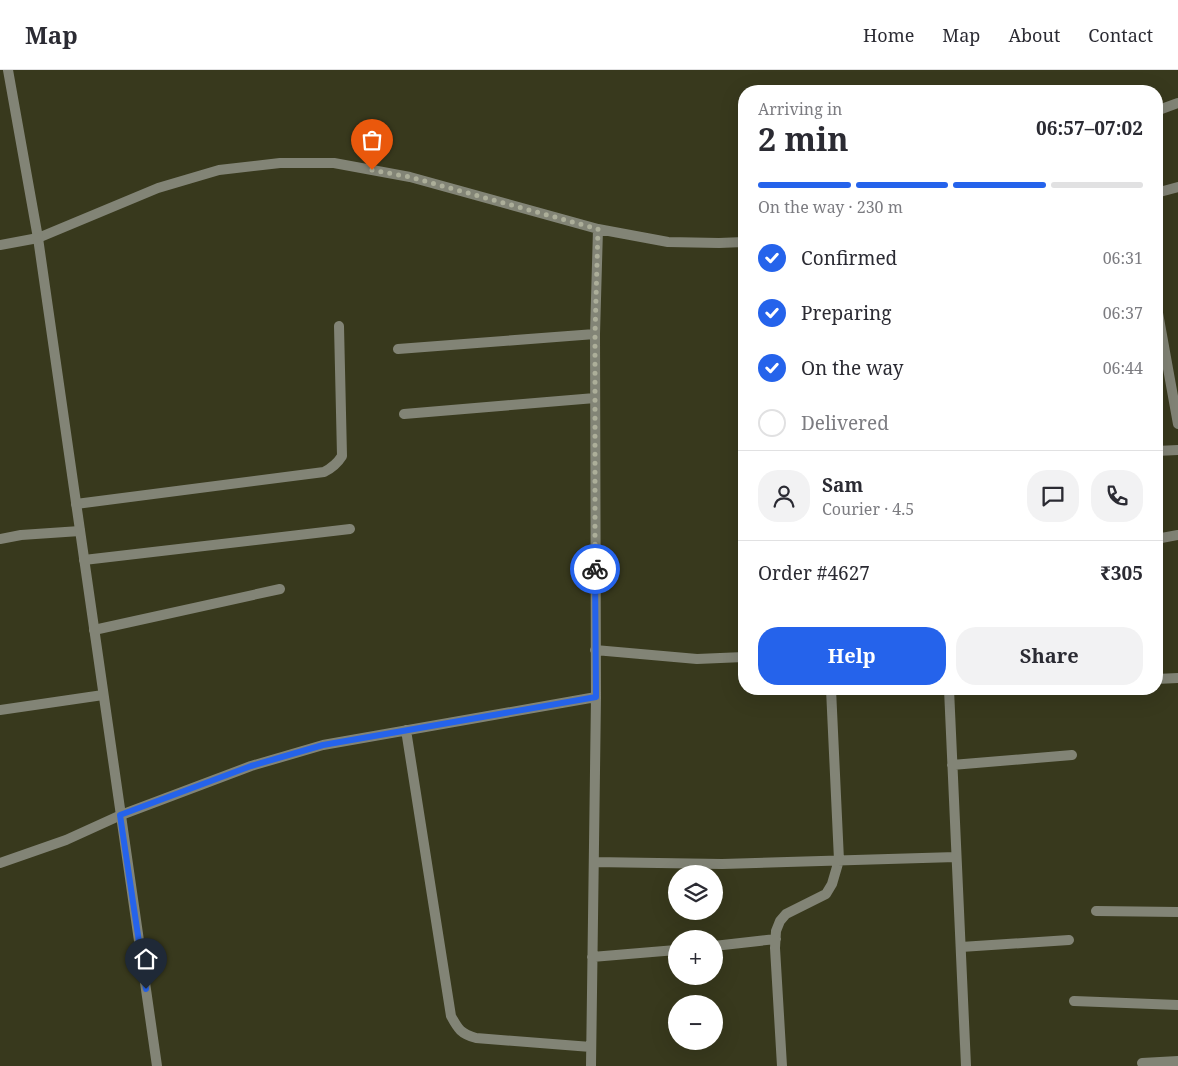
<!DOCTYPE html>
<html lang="en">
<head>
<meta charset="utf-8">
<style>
  :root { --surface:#fff; --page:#f2f2f3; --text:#2b2b33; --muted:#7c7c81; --line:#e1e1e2; --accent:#2563eb }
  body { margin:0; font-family:"Noto Serif",serif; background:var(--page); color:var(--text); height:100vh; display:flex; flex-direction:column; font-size:19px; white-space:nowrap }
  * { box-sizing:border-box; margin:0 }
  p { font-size:16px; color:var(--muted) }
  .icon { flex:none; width:28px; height:28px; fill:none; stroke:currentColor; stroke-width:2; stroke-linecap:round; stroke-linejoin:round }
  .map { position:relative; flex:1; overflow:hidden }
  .side { position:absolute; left:738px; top:15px; width:425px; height:610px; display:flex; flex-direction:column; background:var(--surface); border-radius:20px; box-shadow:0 5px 20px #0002 }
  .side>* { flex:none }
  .fabs { position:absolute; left:668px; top:795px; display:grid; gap:10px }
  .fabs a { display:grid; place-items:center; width:55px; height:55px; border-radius:50%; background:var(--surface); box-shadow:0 5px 20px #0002; font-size:25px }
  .pin { position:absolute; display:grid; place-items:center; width:42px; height:42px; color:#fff; margin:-51px -21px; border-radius:50% 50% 50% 0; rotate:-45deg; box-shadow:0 0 5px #0007 }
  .pin .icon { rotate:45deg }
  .courier { position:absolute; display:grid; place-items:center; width:50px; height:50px; margin:-25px; border:4px solid #2563eb; border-radius:50%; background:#fff; color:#222; box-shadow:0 1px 6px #0007 }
  .headline em { font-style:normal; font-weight:700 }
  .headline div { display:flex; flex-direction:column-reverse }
  .headline { display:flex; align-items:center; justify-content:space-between; height:85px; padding:0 20px }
  h1 { font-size:32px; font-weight:700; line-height:38px }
  .bar { display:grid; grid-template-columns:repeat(4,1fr); gap:8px 5px; align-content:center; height:60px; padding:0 20px }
  .bar i { height:6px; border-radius:4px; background:var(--line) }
  .bar .active { background:var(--accent) }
  .bar p { grid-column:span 4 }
  .line { display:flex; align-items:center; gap:12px; padding:0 20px; border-top:1px solid var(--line) }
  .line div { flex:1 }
  .round { display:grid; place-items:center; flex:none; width:52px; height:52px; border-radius:20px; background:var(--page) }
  ol { padding:0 20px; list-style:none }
  li { display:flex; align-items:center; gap:15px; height:55px }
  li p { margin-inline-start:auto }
  li .icon { padding:5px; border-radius:50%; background:var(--accent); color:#fff; stroke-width:4 }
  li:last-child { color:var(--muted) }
  li i { width:28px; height:28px; border:2px solid var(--line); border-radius:50% }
  .primary-button { display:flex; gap:10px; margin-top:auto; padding:10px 20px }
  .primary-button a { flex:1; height:58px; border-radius:20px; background:var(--accent); color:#fff; font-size:20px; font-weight:700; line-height:58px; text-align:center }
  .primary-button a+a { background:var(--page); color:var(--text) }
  header { display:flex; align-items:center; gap:30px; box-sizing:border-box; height:70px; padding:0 25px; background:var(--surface); border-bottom:1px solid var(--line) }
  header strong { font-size:24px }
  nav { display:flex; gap:28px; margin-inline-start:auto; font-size:18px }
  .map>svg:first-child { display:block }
</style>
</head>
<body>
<header>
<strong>Map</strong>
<nav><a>Home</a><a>Map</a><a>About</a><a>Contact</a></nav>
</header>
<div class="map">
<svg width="1178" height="996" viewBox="0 0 1178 996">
  <rect width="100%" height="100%" fill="#38391d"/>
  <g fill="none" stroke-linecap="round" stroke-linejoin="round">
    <path stroke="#828476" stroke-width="10" d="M 1156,41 L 1178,33
      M 1156,123 L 1178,117
      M 0,175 L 38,168 L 158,118 L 219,100 L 280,93 L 334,93 L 410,107 L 598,159 L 668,172 L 719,173 L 744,172
      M 1156,232 L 1178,354
      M 398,279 L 595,264
      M 404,344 L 595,328
      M 1156,381 L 1178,380
      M 76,434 L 324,402 C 332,398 337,394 342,386 L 339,256
      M 0,469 L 21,465 L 80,461
      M 1156,469 L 1178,465
      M 84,490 L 350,459
      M 94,560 L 280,519
      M 595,580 L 697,589 L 744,587
      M 1156,609 L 1178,608
      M 949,619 L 966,996
      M 0,640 L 103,625
      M 406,660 L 451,946 C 458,959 461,964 476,968 L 591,977
      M 952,695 L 1072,685
      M 594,792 L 722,794 L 956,787
      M 0,793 L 66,770 L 121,745 L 251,696 L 323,675 L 596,627
      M 1096,841 L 1178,842
      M 714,876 L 776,869
      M 961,877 L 1069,870
      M 592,887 L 676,880
      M 1074,931 L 1178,935
      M 1142,993 L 1178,991
      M 591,996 L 596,627 L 595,264 L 598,159
      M 782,996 L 775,878 L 776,861 L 780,851 L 786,844 L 826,824 L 832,814 L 839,790 L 831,619"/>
    <path stroke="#828476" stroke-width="10" d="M 8,0 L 38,168 L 157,996"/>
  </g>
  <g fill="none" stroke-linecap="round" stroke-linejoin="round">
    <path stroke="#acae99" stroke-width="5" stroke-dasharray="0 9" d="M 372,100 L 410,107 L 598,159 L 595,264 L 595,499"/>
    <path stroke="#2563eb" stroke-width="6" d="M 146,919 L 120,745 L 251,696 L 323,675 L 596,627 L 595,499"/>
  </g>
</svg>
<div class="fabs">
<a><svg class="icon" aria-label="layers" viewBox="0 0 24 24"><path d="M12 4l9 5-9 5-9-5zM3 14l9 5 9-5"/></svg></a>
<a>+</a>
<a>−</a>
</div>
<div class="pin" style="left:372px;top:100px;background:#ea580c"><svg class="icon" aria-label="bag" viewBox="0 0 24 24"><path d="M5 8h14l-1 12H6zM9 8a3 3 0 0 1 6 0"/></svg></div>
<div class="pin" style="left:146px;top:919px;background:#1f2937"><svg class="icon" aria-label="home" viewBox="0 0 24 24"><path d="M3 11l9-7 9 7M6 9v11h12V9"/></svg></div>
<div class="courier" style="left:595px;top:499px"><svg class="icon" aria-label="bike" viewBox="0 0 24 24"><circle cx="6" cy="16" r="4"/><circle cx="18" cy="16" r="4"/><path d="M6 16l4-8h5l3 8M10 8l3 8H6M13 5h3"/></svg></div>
<section class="side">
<div class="headline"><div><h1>2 min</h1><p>Arriving in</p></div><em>06:57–07:02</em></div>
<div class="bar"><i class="active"></i><i class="active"></i><i class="active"></i><i></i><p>On the way · 230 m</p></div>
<ol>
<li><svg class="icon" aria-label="check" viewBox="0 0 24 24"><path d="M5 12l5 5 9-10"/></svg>Confirmed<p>06:31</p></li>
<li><svg class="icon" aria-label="check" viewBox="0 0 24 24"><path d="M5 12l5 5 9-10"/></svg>Preparing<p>06:37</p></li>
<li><svg class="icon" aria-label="check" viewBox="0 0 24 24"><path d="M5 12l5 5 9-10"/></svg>On the way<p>06:44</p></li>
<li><i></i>Delivered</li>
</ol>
<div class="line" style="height:90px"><a class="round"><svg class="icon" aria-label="person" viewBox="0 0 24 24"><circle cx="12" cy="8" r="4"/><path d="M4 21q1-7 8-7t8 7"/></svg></a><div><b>Sam</b><p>Courier · 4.5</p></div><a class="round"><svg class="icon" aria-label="chat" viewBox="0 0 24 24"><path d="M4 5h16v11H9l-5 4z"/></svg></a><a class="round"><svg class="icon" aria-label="phone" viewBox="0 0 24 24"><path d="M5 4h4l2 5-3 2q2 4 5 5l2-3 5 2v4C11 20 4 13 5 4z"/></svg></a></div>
<div class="line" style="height:65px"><div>Order #4627</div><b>₹305</b></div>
<div class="primary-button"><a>Help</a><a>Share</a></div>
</section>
</div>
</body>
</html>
